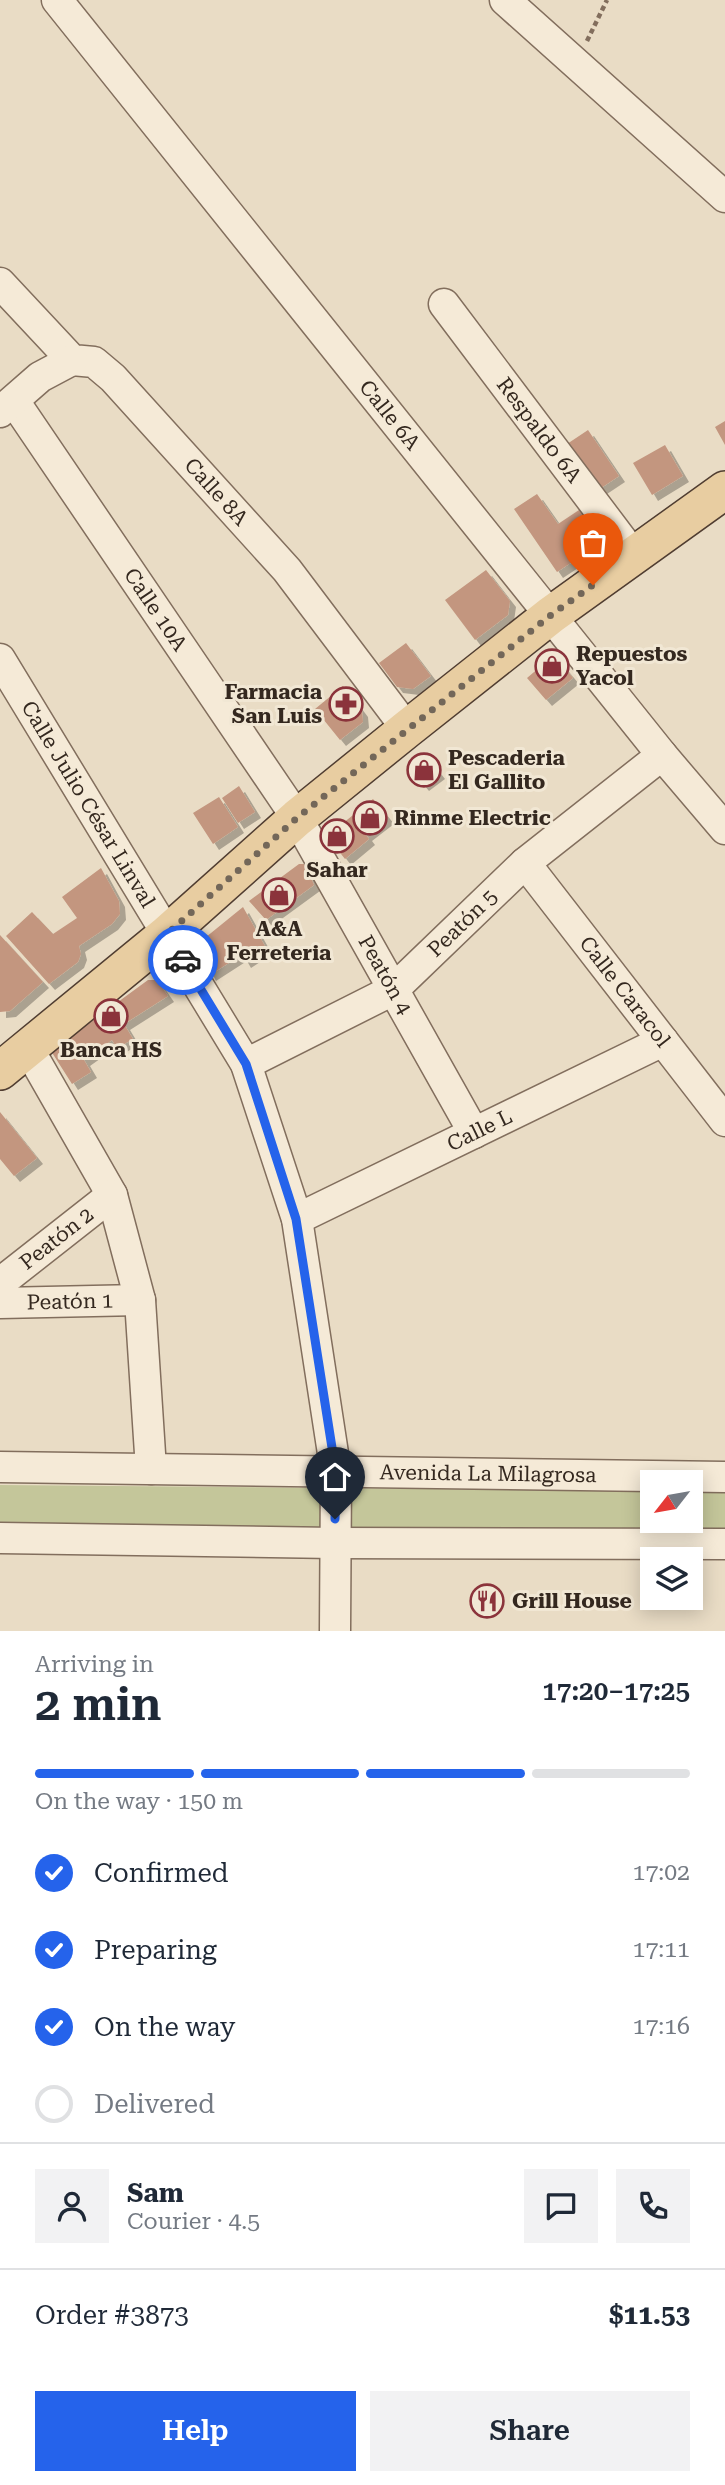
<!DOCTYPE html>
<html lang="en">
<head>
<meta charset="utf-8">
<style>
  :root { --surface:#fff; --page:#f2f2f3; --text:#1f2937; --muted:#747a83; --line:#e0e1e3; --accent:#2563eb }
  body { margin:0; font-family:"Roboto Serif",serif; background:var(--page); color:var(--text); height:100vh; display:flex; flex-direction:column; font-size:26px; white-space:nowrap }
  * { box-sizing:border-box; margin:0 }
  p { font-size:23px; color:var(--muted) }
  .icon { flex:none; width:38px; height:38px; fill:none; stroke:currentColor; stroke-width:2; stroke-linecap:round; stroke-linejoin:round }
  .map { position:relative; height:1631px; overflow:hidden }
  .details { display:flex; flex-direction:column; background:var(--surface); flex:1 }
  .details>* { flex:none }
  .needle { width:46px; rotate:239deg }
  .buttons { position:absolute; left:640px; top:1470px; display:grid; gap:14px }
  .buttons a { display:grid; place-items:center; width:63px; height:63px; border-radius:0px; background:var(--surface); box-shadow:0 4px 18px #0003; font-size:35px }
  .pin { position:absolute; display:grid; place-items:center; width:60px; height:60px; color:#fff; margin:-72px -30px; border-radius:50% 50% 50% 0; rotate:-45deg; box-shadow:0 0 7px #0007 }
  .pin .icon { rotate:45deg }
  .courier { position:absolute; display:grid; place-items:center; width:70px; height:70px; margin:-35px; border:5px solid #2563eb; border-radius:50%; background:#fff; color:#222; box-shadow:0 2px 9px #0007 }
  .summary em { font-style:normal; font-weight:600 }
  .summary div { display:flex; flex-direction:column-reverse }
  .summary { display:flex; align-items:center; justify-content:space-between; height:119px; padding:0 35px }
  h1 { font-size:46px; font-weight:600; line-height:52px }
  .bar { display:grid; grid-template-columns:repeat(4,1fr); gap:10px 7px; align-content:center; height:84px; padding:0 35px }
  .bar i { height:9px; border-radius:5px; background:var(--line) }
  .bar .selected { background:var(--accent) }
  .bar p { grid-column:span 4 }
  .line { display:flex; align-items:center; gap:18px; padding:0 35px; border-top:2px solid var(--line) }
  .line div { flex:1 }
  .round { display:grid; place-items:center; flex:none; width:74px; height:74px; border-radius:0px; background:var(--page) }
  ol { padding:0 35px; list-style:none }
  li { display:flex; align-items:center; gap:21px; height:77px }
  li p { margin-inline-start:auto }
  li .icon { padding:7px; border-radius:50%; background:var(--accent); color:#fff; stroke-width:4 }
  li:last-child { color:var(--muted) }
  li i { width:38px; height:38px; border:4px solid var(--line); border-radius:50% }
  .primary-button { display:flex; gap:14px; margin-top:auto; padding:14px 35px }
  .primary-button a { flex:1; height:80px; border-radius:0px; background:var(--accent); color:#fff; font-size:28px; font-weight:600; line-height:80px; text-align:center }
  .primary-button a+a { background:var(--page); color:var(--text) }
  .map>svg:first-child { display:block }
</style>
</head>
<body>
<div class="map">
<svg width="725" height="1631" viewBox="0 0 725 1631">
  <defs>
    <filter id="shadow"><feDropShadow dx="6" dy="6" stdDeviation="0" flood-color="#0004"/></filter>
  </defs>
  <rect width="100%" height="100%" fill="#e9dcc5"/>
  <path fill="#c4c69a" d="M 0,1485 L 653,1491 L 653,1521 L 691,1521 L 691,1491 L 725,1491 L 725,1533 L 0,1524 Z"/>
  <path fill="#c3967f" filter="url(#shadow)" d="M 725,421 L 725,445 L 715,427 Z
    M 588,430 L 619,476 L 598,490 L 567,444 Z
    M 665,445 L 683,476 L 652,495 L 633,463 Z
    M 537,494 L 558,524 L 591,502 L 613,535 L 557,572 L 514,509 Z
    M 486,570 L 510,601 L 508,615 L 475,640 L 445,600 Z
    M 406,643 L 431,676 L 413,689 L 397,687 L 379,663 Z
    M 554,655 L 573,678 L 546,700 L 527,678 Z
    M 343,686 L 362,711 L 363,722 L 340,740 L 315,709 Z
    M 425,755 L 439,773 L 423,785 L 409,768 Z
    M 239,786 L 255,812 L 238,823 L 222,798 Z
    M 219,797 L 238,827 L 213,844 L 193,813 Z
    M 373,799 L 388,818 L 366,835 L 369,839 L 345,859 L 327,836 Z
    M 299,864 L 305,864 L 314,885 L 266,920 L 249,901 Z
    M 101,868 L 119,901 L 120,914 L 112,924 L 79,946 L 81,954 L 78,962 L 49,984 L 6,936 L 32,912 L 53,934 L 77,918 L 62,897 Z
    M 243,907 L 266,948 L 245,962 L 241,955 L 210,975 L 195,946 Z
    M 0,935 L 43,982 L 10,1011 L 0,1012 Z
    M 148,980 L 157,980 L 168,996 L 124,1024 L 133,1039 L 117,1048 L 112,1040 L 84,1060 L 91,1072 L 72,1084 L 51,1051 Z
    M 0,1112 L 37,1158 L 14,1176 L 0,1159 Z"/>
  <g fill="none" stroke-linecap="round" stroke-linejoin="round">
    <defs>
      <g id="minor">
        <path id="s1" d="M 57,0 L 662,755 L 725,829"/>
        <path d="M 505,0 L 725,197"/>
        <path id="s2" d="M 0,283 L 72,360 L 94,362 L 113,378 L 287,570 L 407,729"/>
        <path id="s3" d="M 444,304 L 634,556"/>
        <path id="s4" d="M 14,401 L 297,818 L 474,1133"/>
        <path d="M 0,412 L 40,377 L 72,360"/>
        <path id="s5" d="M 0,659 L 246,1064 L 297,1219 L 336,1473 L 335,1631"/>
        <path id="s6" d="M 525,863 L 725,1121"/>
        <path d="M 28,1048 L 112,1195 L 140,1300 L 151,1469"/>
        <path id="s7" d="M 246,1064 L 393,990 L 525,863 L 662,755"/>
        <path id="s8" d="M 297,1219 L 663,1041"/>
        <path id="s9" d="M 0,1283 L 112,1195"/>
        <path id="s10" d="M 0,1303 L 140,1300"/>
        <path id="s11" d="M 0,1467 L 725,1477"/>
        <path d="M 0,1538 L 334,1543 L 725,1544"/>
      </g>
      <path id="major" d="M 0,1071 L 167,934 L 297,818 L 407,729 L 551,615 L 725,490"/>
    </defs>
    <use href="#minor" stroke="#826e5d" stroke-width="33"/>
    <use href="#major" stroke="#503d31" stroke-width="40"/>
    <path stroke="#826e5d" stroke-width="4.5" stroke-dasharray="5 3.5" stroke-linecap="butt" d="M 587,41 L 607,0"/>
    <use href="#minor" stroke="#f5ead7" stroke-width="30"/>
    <use href="#major" stroke="#e8cda1" stroke-width="37"/>
  </g>
  <g fill="none" stroke-linecap="round" stroke-linejoin="round">
    <path stroke="#736759" stroke-width="7" stroke-dasharray="0 12.6" d="M 183,960 L 167,934 L 297,818 L 551,615 L 593,585"/>
    <path stroke="#2563eb" stroke-width="9" d="M 183,960 L 246,1064 L 296,1219 L 336,1473 L 335,1519"/>
  </g>
  <defs>
    <symbol id="shop-ring" viewBox="-11 -11 22 22"><circle r="9.5" fill="#f1e7d4" stroke="#8b333b" stroke-width="1.5"/><path d="M-5-2.5h2.3a2.7 3.5 0 0 1 5.4 0H5L5.5 6h-11ZM-1.5-2.5h3a1.5 2.3 0 0 0-3 0Z" fill="#8b333b"/></symbol>
    <symbol id="pharmacy-ring" viewBox="-11 -11 22 22"><circle r="9.5" fill="#f1e7d4" stroke="#8b333b" stroke-width="1.5"/><path d="M-2-6h4v4h4v4h-4v4h-4v-4h-4v-4h4Z" fill="#8b333b"/></symbol>
    <symbol id="restaurant-ring" viewBox="-11 -11 22 22"><circle r="9.5" fill="#f1e7d4" stroke="#8b333b" stroke-width="1.5"/><path d="M-5-6h1v4h1v-4h1v4h1v-4h1v5L-1.5 .5V6h-2V.5L-5-1ZM5-6V6H3V1.5H1.5Q1.5-4 5-6Z" fill="#8b333b"/></symbol>
  </defs>
  <g fill-rule="evenodd">
    <use href="#shop-ring" x="533" y="647" width="38" height="38"/>
    <use href="#pharmacy-ring" x="327" y="685" width="38" height="38"/>
    <use href="#shop-ring" x="405" y="751" width="38" height="38"/>
    <use href="#shop-ring" x="351" y="799" width="38" height="38"/>
    <use href="#shop-ring" x="318" y="817" width="38" height="38"/>
    <use href="#shop-ring" x="260" y="876" width="38" height="38"/>
    <use href="#shop-ring" x="92" y="997" width="38" height="38"/>
    <use href="#restaurant-ring" x="468" y="1582" width="38" height="38"/>
  </g>
  <g text-anchor="middle" dominant-baseline="central" stroke-width="6" stroke-linejoin="round" paint-order="stroke">
    <g font-size="21" fill="#34281f" stroke="#f1e7d4">
      <text stroke="none"><textPath href="#s1" startOffset="532">Calle 6A</textPath></text>
      <text stroke="none"><textPath href="#s3" startOffset="158">Respaldo 6A</textPath></text>
      <text stroke="none"><textPath href="#s2" startOffset="306">Calle 8A</textPath></text>
      <text stroke="none"><textPath href="#s4" startOffset="252">Calle 10A</textPath></text>
      <text stroke="none"><textPath href="#s5" startOffset="170">Calle Julio César Linval</textPath></text>
      <text stroke="none"><textPath href="#s7" startOffset="261">Peatón 5</textPath></text>
      <text stroke="none"><textPath href="#s4" startOffset="684">Peatón 4</textPath></text>
      <text stroke="none"><textPath href="#s6" startOffset="163">Calle Caracol</textPath></text>
      <text stroke="none"><textPath href="#s8" startOffset="203">Calle L</textPath></text>
      <text stroke="none"><textPath href="#s9" startOffset="72">Peatón 2</textPath></text>
      <text stroke="none"><textPath href="#s10" startOffset="70">Peatón 1</textPath></text>
      <text stroke="none"><textPath href="#s11" startOffset="488">Avenida La Milagrosa</textPath></text>
    </g>
    <g font-size="21" font-weight="bold" fill="#34281f" stroke="#f1e7d4" text-anchor="start">
      <text x="576" y="654">Repuestos<tspan x="576" dy="24">Yacol</tspan></text>
      <text x="322" y="692" text-anchor="end">Farmacia<tspan x="322" dy="24">San Luis</tspan></text>
      <text x="448" y="758">Pescaderia<tspan x="448" dy="24">El Gallito</tspan></text>
      <text x="394" y="818">Rinme Electric</text>
      <text x="337" y="870" text-anchor="middle">Sahar</text>
      <text x="279" y="929" text-anchor="middle">A&amp;A<tspan x="279" dy="24">Ferreteria</tspan></text>
      <text x="111" y="1050" text-anchor="middle">Banca HS</text>
      <text x="512" y="1601">Grill House</text>
    </g>
  </g>
</svg>
<div class="buttons">
<a><svg class="needle" viewBox="-14 -14 28 28"><path d="M0-13l5 13h-10z" fill="#e53935"/><path d="M0 13l5-13h-10z" fill="#747a83"/></svg></a>
<a><svg class="icon" aria-label="layers" viewBox="0 0 24 24"><path d="M12 4l9 5-9 5-9-5zM3 14l9 5 9-5"/></svg></a>
</div>
<div class="pin" style="left:593px;top:585px;background:#ea580c"><svg class="icon" aria-label="bag" viewBox="0 0 24 24"><path d="M5 8h14l-1 12H6zM9 8a3 3 0 0 1 6 0"/></svg></div>
<div class="pin" style="left:335px;top:1519px;background:#1f2937"><svg class="icon" aria-label="home" viewBox="0 0 24 24"><path d="M3 11l9-7 9 7M6 9v11h12V9"/></svg></div>
<div class="courier" style="left:183px;top:960px"><svg class="icon" aria-label="car" viewBox="0 0 24 24"><path d="M5 17H2v-5l4-1 3-4h7l3 4 3 1v5h-3M9 17h6M6 11h13"/><circle cx="7" cy="17" r="2"/><circle cx="17" cy="17" r="2"/></svg></div>
</div>
<section class="details">
<div class="summary"><div><h1>2 min</h1><p>Arriving in</p></div><em>17:20–17:25</em></div>
<div class="bar"><i class="selected"></i><i class="selected"></i><i class="selected"></i><i></i><p>On the way · 150 m</p></div>
<ol>
<li><svg class="icon" aria-label="check" viewBox="0 0 24 24"><path d="M5 12l5 5 9-10"/></svg>Confirmed<p>17:02</p></li>
<li><svg class="icon" aria-label="check" viewBox="0 0 24 24"><path d="M5 12l5 5 9-10"/></svg>Preparing<p>17:11</p></li>
<li><svg class="icon" aria-label="check" viewBox="0 0 24 24"><path d="M5 12l5 5 9-10"/></svg>On the way<p>17:16</p></li>
<li><i></i>Delivered</li>
</ol>
<div class="line" style="height:126px"><a class="round"><svg class="icon" aria-label="person" viewBox="0 0 24 24"><circle cx="12" cy="8" r="4"/><path d="M4 21q1-7 8-7t8 7"/></svg></a><div><b>Sam</b><p>Courier · 4.5</p></div><a class="round"><svg class="icon" aria-label="chat" viewBox="0 0 24 24"><path d="M4 5h16v11H9l-5 4z"/></svg></a><a class="round"><svg class="icon" aria-label="phone" viewBox="0 0 24 24"><path d="M5 4h4l2 5-3 2q2 4 5 5l2-3 5 2v4C11 20 4 13 5 4z"/></svg></a></div>
<div class="line" style="height:91px"><div>Order #3873</div><b>$11.53</b></div>
<div class="primary-button"><a>Help</a><a>Share</a></div>
</section>
</body>
</html>
